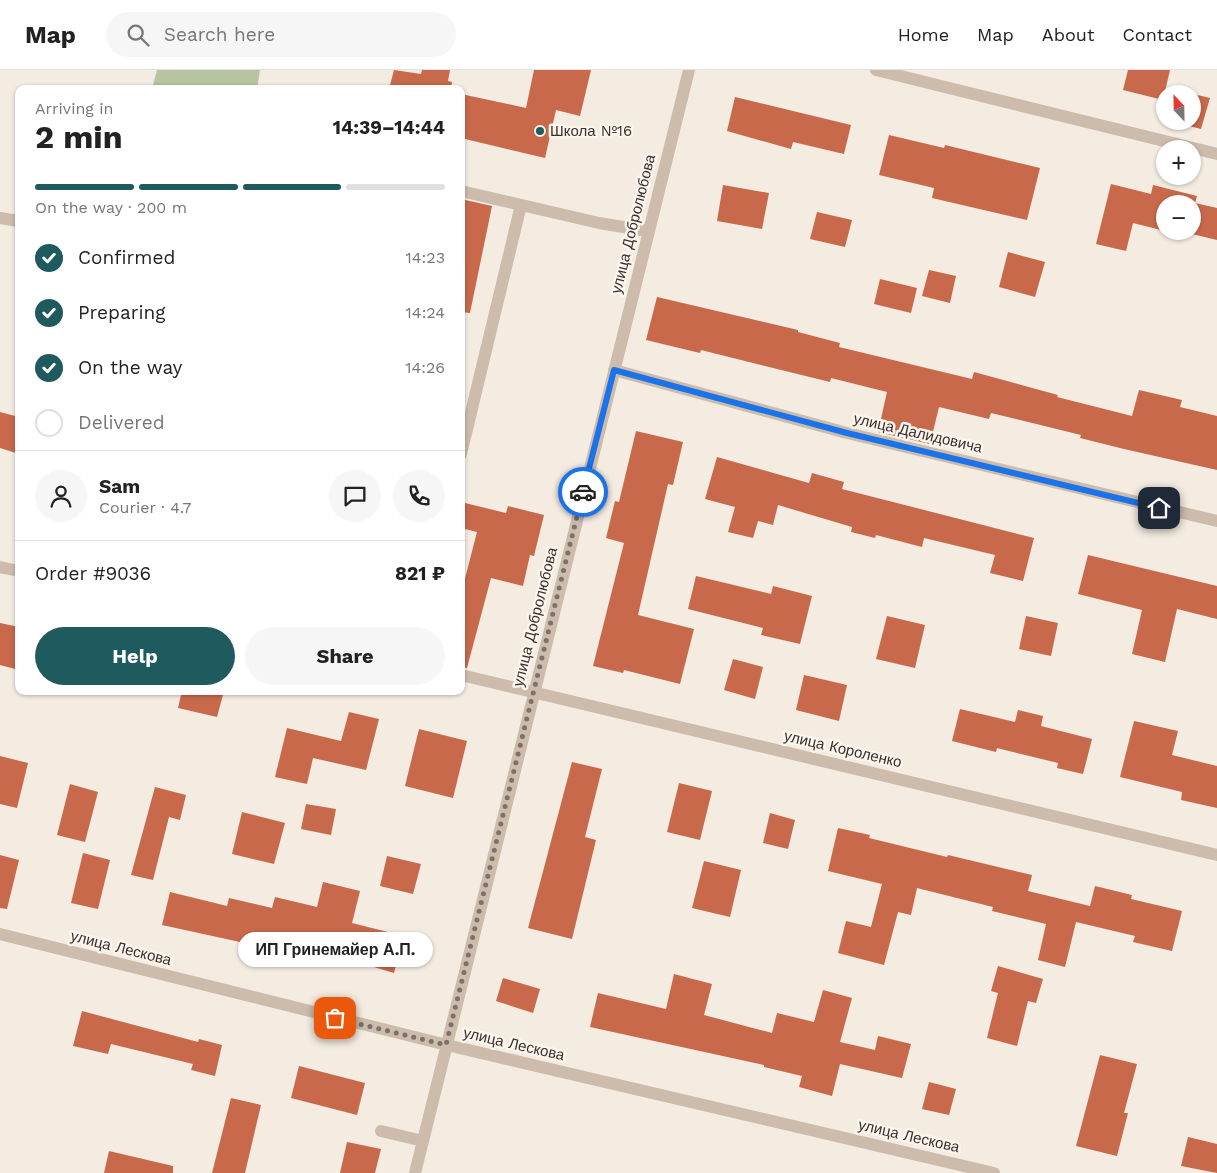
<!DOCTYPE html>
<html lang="en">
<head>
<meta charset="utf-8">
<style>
  :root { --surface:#fff; --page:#f6f6f6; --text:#222; --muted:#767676; --line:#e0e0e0; --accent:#1f5a5e }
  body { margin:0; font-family:"Work Sans",sans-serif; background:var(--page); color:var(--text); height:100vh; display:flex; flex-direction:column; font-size:19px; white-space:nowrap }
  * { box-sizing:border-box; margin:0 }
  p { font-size:16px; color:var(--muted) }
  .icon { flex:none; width:28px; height:28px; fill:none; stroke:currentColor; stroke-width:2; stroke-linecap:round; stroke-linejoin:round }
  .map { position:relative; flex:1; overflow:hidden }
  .details { position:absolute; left:15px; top:15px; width:450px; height:610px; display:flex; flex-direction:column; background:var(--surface); border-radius:10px; box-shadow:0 1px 4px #0004 }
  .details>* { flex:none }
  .needle { width:32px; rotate:338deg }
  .tools { position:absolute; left:1156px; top:15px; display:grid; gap:10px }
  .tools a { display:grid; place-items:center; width:45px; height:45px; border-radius:50%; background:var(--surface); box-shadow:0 1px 4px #0004; font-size:25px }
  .pin { position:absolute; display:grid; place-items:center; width:42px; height:42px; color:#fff; margin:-21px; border-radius:10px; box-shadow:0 2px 8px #0006 }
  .courier { position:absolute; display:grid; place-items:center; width:50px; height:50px; margin:-25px; border:4px solid #1a73e8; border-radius:50%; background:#fff; color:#222; box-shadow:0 1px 6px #0007 }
  .bubble { position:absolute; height:35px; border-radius:18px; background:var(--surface); box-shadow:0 1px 4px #0004; font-size:16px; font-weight:700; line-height:35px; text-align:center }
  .overview em { font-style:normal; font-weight:700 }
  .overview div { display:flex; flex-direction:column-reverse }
  .overview { display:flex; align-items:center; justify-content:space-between; height:85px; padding:0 20px }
  h1 { font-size:32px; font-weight:700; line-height:38px }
  .bar { display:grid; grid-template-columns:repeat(4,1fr); gap:8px 5px; align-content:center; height:60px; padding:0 20px }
  .bar i { height:6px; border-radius:4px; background:var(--line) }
  .bar .on { background:var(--accent) }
  .bar p { grid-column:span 4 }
  .line { display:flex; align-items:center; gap:12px; padding:0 20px; border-top:1px solid var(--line) }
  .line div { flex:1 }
  .round { display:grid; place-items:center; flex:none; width:52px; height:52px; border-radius:26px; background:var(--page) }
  ol { padding:0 20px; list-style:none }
  li { display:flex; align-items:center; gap:15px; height:55px }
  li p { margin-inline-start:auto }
  li .icon { padding:5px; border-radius:50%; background:var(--accent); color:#fff; stroke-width:4 }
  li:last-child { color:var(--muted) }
  li i { width:28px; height:28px; border:2px solid var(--line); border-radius:50% }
  .cta { display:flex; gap:10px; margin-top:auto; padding:10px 20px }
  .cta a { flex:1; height:58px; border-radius:30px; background:var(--accent); color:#fff; font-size:20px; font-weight:700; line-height:58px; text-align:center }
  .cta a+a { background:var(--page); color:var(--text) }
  header { display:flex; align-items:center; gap:30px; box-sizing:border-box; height:70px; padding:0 25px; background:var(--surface); border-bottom:1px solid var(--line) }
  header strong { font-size:24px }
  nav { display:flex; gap:28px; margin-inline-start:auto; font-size:18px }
  .search { width:350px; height:45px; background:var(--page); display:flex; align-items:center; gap:12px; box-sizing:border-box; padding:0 18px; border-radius:28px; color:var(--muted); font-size:19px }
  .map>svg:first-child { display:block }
</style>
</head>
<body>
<header>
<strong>Map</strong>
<div class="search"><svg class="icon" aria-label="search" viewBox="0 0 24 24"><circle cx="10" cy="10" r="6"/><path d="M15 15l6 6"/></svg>Search here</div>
<nav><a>Home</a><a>Map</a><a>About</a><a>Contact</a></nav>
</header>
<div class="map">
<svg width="1217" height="1103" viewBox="0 0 1217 1103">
  <rect width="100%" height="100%" fill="#f4ebe1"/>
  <path fill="#b8c4a0" d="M 157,0 L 260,0 L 257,19 L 152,19 Z"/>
  <path fill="#c8694b" d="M 394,0 L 421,4 L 422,0 L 450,0 L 448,11 L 452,12 L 451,19 L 389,19 Z
    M 534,0 L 591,0 L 580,46 L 556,40 L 545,88 L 461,68 L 461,24 L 526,38 Z
    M 1128,0 L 1170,0 L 1163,30 L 1123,20 Z
    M 1181,21 L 1210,28 L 1201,59 L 1173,52 L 1192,51 L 1192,24 L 1180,24 Z
    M 735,27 L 851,55 L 844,84 L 793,72 L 791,79 L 727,61 Z
    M 889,65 L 944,78 L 945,75 L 1040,98 L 1027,150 L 932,128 L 934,118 L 879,105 Z
    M 1111,114 L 1151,124 L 1153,115 L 1197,126 L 1195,133 L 1217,138 L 1217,170 L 1188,163 L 1187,166 L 1165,161 L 1192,161 L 1192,134 L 1165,134 L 1165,161 L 1133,153 L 1126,181 L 1096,174 Z
    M 723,115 L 769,123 L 762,159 L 717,151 Z
    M 461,129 L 492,136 L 470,243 L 461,242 Z
    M 817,142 L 852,150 L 845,177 L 810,169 Z
    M 1008,182 L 1045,192 L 1035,227 L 999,217 Z
    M 929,200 L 956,206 L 950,233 L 922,226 Z
    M 880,209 L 917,218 L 911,243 L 874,234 Z
    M 657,227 L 798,260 L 798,262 L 840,273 L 839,277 L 972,309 L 974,302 L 1058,325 L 1057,327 L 1132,346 L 1139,320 L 1182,330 L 1180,337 L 1217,346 L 1217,400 L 1124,379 L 1080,368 L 1081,365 L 991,343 L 989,349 L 939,337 L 930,374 L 878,362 L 887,322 L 831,308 L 830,312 L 701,280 L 700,283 L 646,270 Z
    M 0,342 L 19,347 L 19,384 L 0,378 Z
    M 636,361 L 683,372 L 673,415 L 668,414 L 638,545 L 694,559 L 680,614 L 624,600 L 623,603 L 593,596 L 624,473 L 606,468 L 615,431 L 619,432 Z
    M 717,387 L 809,413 L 812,403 L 844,412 L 842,419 L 1034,468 L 1023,511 L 990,503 L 995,485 L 924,468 L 922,477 L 876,465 L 875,468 L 851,462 L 852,457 L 778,435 L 773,455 L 758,451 L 753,468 L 728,462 L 735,437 L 705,429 Z
    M 461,432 L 506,443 L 508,436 L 544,445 L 534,486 L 530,485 L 523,516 L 491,508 L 467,598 L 461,597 L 461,524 L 477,462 L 461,458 Z
    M 1088,485 L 1217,516 L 1217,549 L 1177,539 L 1165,592 L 1132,584 L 1142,540 L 1078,524 Z
    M 696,506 L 771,524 L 773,516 L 812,526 L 800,574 L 761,565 L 763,558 L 688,539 Z
    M 887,546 L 925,555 L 915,598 L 876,589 Z
    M 1026,546 L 1058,553 L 1051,586 L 1019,579 Z
    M 0,553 L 19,557 L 19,600 L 0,595 Z
    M 733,589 L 763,597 L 755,629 L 724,620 Z
    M 804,605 L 847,615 L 839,651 L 796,640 Z
    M 182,621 L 224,621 L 217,647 L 178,638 Z
    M 960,639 L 1015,652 L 1018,640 L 1043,646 L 1041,656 L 1092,669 L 1083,704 L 1057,698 L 1058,693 L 997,678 L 996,682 L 952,671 Z
    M 349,642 L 379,649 L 366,700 L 313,688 L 307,714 L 275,707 L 287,658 L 341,671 Z
    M 1134,651 L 1178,661 L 1172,685 L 1217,696 L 1217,738 L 1181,730 L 1182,722 L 1120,707 Z
    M 419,659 L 467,671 L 453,728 L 405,716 Z
    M 0,686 L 28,693 L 17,738 L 0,734 Z
    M 572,692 L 602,699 L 585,767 L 596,770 L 572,869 L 528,858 Z
    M 679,713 L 712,721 L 700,770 L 667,762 Z
    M 70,714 L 98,722 L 85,772 L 57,765 Z
    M 155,717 L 186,725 L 180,750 L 169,747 L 153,810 L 131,805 Z
    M 306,734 L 336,739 L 331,765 L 301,759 Z
    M 242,742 L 285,753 L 274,794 L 232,784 Z
    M 770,743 L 795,750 L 788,779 L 763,773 Z
    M 838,758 L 870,765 L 869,768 L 947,787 L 948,785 L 1032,805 L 1028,821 L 1090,836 L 1095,816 L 1132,825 L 1131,829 L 1182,841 L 1172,881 L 1133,872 L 1135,866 L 1076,852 L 1065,897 L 1038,890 L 1046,854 L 992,841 L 993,837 L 917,818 L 911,845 L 898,842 L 884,895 L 838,883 L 846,851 L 871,857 L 882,814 L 828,801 Z
    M 83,783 L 110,790 L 98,839 L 71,833 Z
    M 0,785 L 19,790 L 7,839 L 0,838 Z
    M 387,786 L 421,794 L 413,824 L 380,816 Z
    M 704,791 L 741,800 L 730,847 L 692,838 Z
    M 323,812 L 360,821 L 352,853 L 404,866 L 394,903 L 367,895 L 370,888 L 303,871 L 300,885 L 162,855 L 170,822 L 227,836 L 229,828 L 272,838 L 275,827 L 317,837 Z
    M 998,896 L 1043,909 L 1036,933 L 1028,931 L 1017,976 L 987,968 L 998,923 L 991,921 Z
    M 674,904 L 712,914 L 704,945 L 772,963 L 777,943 L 814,952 L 823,920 L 852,928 L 840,972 L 875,980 L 878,966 L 911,974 L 902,1008 L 840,994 L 832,1026 L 799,1017 L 802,1006 L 764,997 L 764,995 L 590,957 L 598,923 L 666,939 Z
    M 503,908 L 540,919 L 533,943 L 496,931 Z
    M 82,941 L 198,972 L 199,969 L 222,975 L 215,1006 L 191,1000 L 193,994 L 111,974 L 108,984 L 73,976 Z
    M 1100,985 L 1137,994 L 1124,1043 L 1128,1043 L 1117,1086 L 1076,1076 Z
    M 299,996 L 365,1013 L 357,1045 L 291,1028 Z
    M 929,1012 L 956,1019 L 949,1045 L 922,1039 Z
    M 231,1028 L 261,1035 L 245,1103 L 212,1103 Z
    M 1188,1067 L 1217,1074 L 1217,1103 L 1181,1096 Z
    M 347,1072 L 381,1079 L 375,1103 L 340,1103 Z
    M 109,1081 L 173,1096 L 173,1103 L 104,1103 Z"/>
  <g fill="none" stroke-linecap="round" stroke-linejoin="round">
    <path stroke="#cdbbac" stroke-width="12" d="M 876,0 L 1217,84
      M 461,121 L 599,153 L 648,161
      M 0,148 L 18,151
      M 614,300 L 847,363 L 1217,451
      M 461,384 L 521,135
      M 0,497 L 19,501
      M 461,605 L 1217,785
      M 0,864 L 447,975 L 994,1103
      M 381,1061 L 423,1071
      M 415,1103 L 689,0"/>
  </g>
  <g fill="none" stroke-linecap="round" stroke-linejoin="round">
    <path stroke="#7c716b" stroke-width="5" stroke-dasharray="0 9" d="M 335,948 L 446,975 L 583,422"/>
    <path stroke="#1a73e8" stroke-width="6" d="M 583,422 L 614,300 L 847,363 L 1159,438"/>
  </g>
  <circle fill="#1f5a5e" stroke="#fbf5ee" stroke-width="2" cx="540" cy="61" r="5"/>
  <g text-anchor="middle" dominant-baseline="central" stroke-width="5" stroke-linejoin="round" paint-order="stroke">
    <g font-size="15" fill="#3b302b" stroke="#fbf5ee" text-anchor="start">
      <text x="550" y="61">Школа №16</text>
    </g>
    <g font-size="15" fill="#3b302b" stroke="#fbf5ee">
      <text transform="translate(633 154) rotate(-76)">улица Добролюбова</text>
      <text transform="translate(918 363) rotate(13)">улица Далидовича</text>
      <text transform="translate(535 547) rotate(-76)">улица Добролюбова</text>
      <text transform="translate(843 679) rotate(13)">улица Короленко</text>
      <text transform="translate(121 878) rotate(14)">улица Лескова</text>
      <text transform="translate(514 974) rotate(13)">улица Лескова</text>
      <text transform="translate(909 1066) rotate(13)">улица Лескова</text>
    </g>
  </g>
</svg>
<div class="tools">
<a><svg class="needle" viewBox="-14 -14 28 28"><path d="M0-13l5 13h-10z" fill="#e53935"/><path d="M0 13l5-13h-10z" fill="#767676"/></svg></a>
<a>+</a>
<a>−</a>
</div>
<div class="pin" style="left:335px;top:948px;background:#ea580c"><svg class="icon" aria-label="bag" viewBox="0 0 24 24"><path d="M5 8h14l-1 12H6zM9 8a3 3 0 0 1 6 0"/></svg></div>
<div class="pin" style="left:1159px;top:438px;background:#1f2937"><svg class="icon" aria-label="home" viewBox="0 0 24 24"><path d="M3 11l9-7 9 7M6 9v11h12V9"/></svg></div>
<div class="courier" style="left:583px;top:422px"><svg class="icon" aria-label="car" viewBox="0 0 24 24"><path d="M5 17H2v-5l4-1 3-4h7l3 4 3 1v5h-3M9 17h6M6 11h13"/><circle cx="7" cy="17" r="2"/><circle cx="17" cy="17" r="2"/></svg></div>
<div class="bubble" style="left:238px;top:862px;width:195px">ИП Гринемайер А.П.</div>
<section class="details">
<div class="overview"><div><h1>2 min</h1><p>Arriving in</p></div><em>14:39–14:44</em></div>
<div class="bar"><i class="on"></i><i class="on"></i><i class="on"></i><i></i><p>On the way · 200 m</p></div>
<ol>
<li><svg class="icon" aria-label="check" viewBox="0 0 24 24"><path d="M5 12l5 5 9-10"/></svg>Confirmed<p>14:23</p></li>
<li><svg class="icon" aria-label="check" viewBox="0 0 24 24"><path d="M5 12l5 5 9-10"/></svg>Preparing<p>14:24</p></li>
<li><svg class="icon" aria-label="check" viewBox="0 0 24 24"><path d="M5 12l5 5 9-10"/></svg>On the way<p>14:26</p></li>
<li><i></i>Delivered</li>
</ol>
<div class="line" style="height:90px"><a class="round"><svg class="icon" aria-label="person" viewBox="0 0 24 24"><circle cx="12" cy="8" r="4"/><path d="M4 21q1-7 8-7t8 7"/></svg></a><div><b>Sam</b><p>Courier · 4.7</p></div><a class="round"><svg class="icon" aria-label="chat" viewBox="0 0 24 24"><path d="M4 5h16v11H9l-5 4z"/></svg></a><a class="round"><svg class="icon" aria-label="phone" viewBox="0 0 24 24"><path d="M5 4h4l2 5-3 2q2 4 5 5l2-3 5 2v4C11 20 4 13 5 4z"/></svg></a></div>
<div class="line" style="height:65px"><div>Order #9036</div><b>821 ₽</b></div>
<div class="cta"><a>Help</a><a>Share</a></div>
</section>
</div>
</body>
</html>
